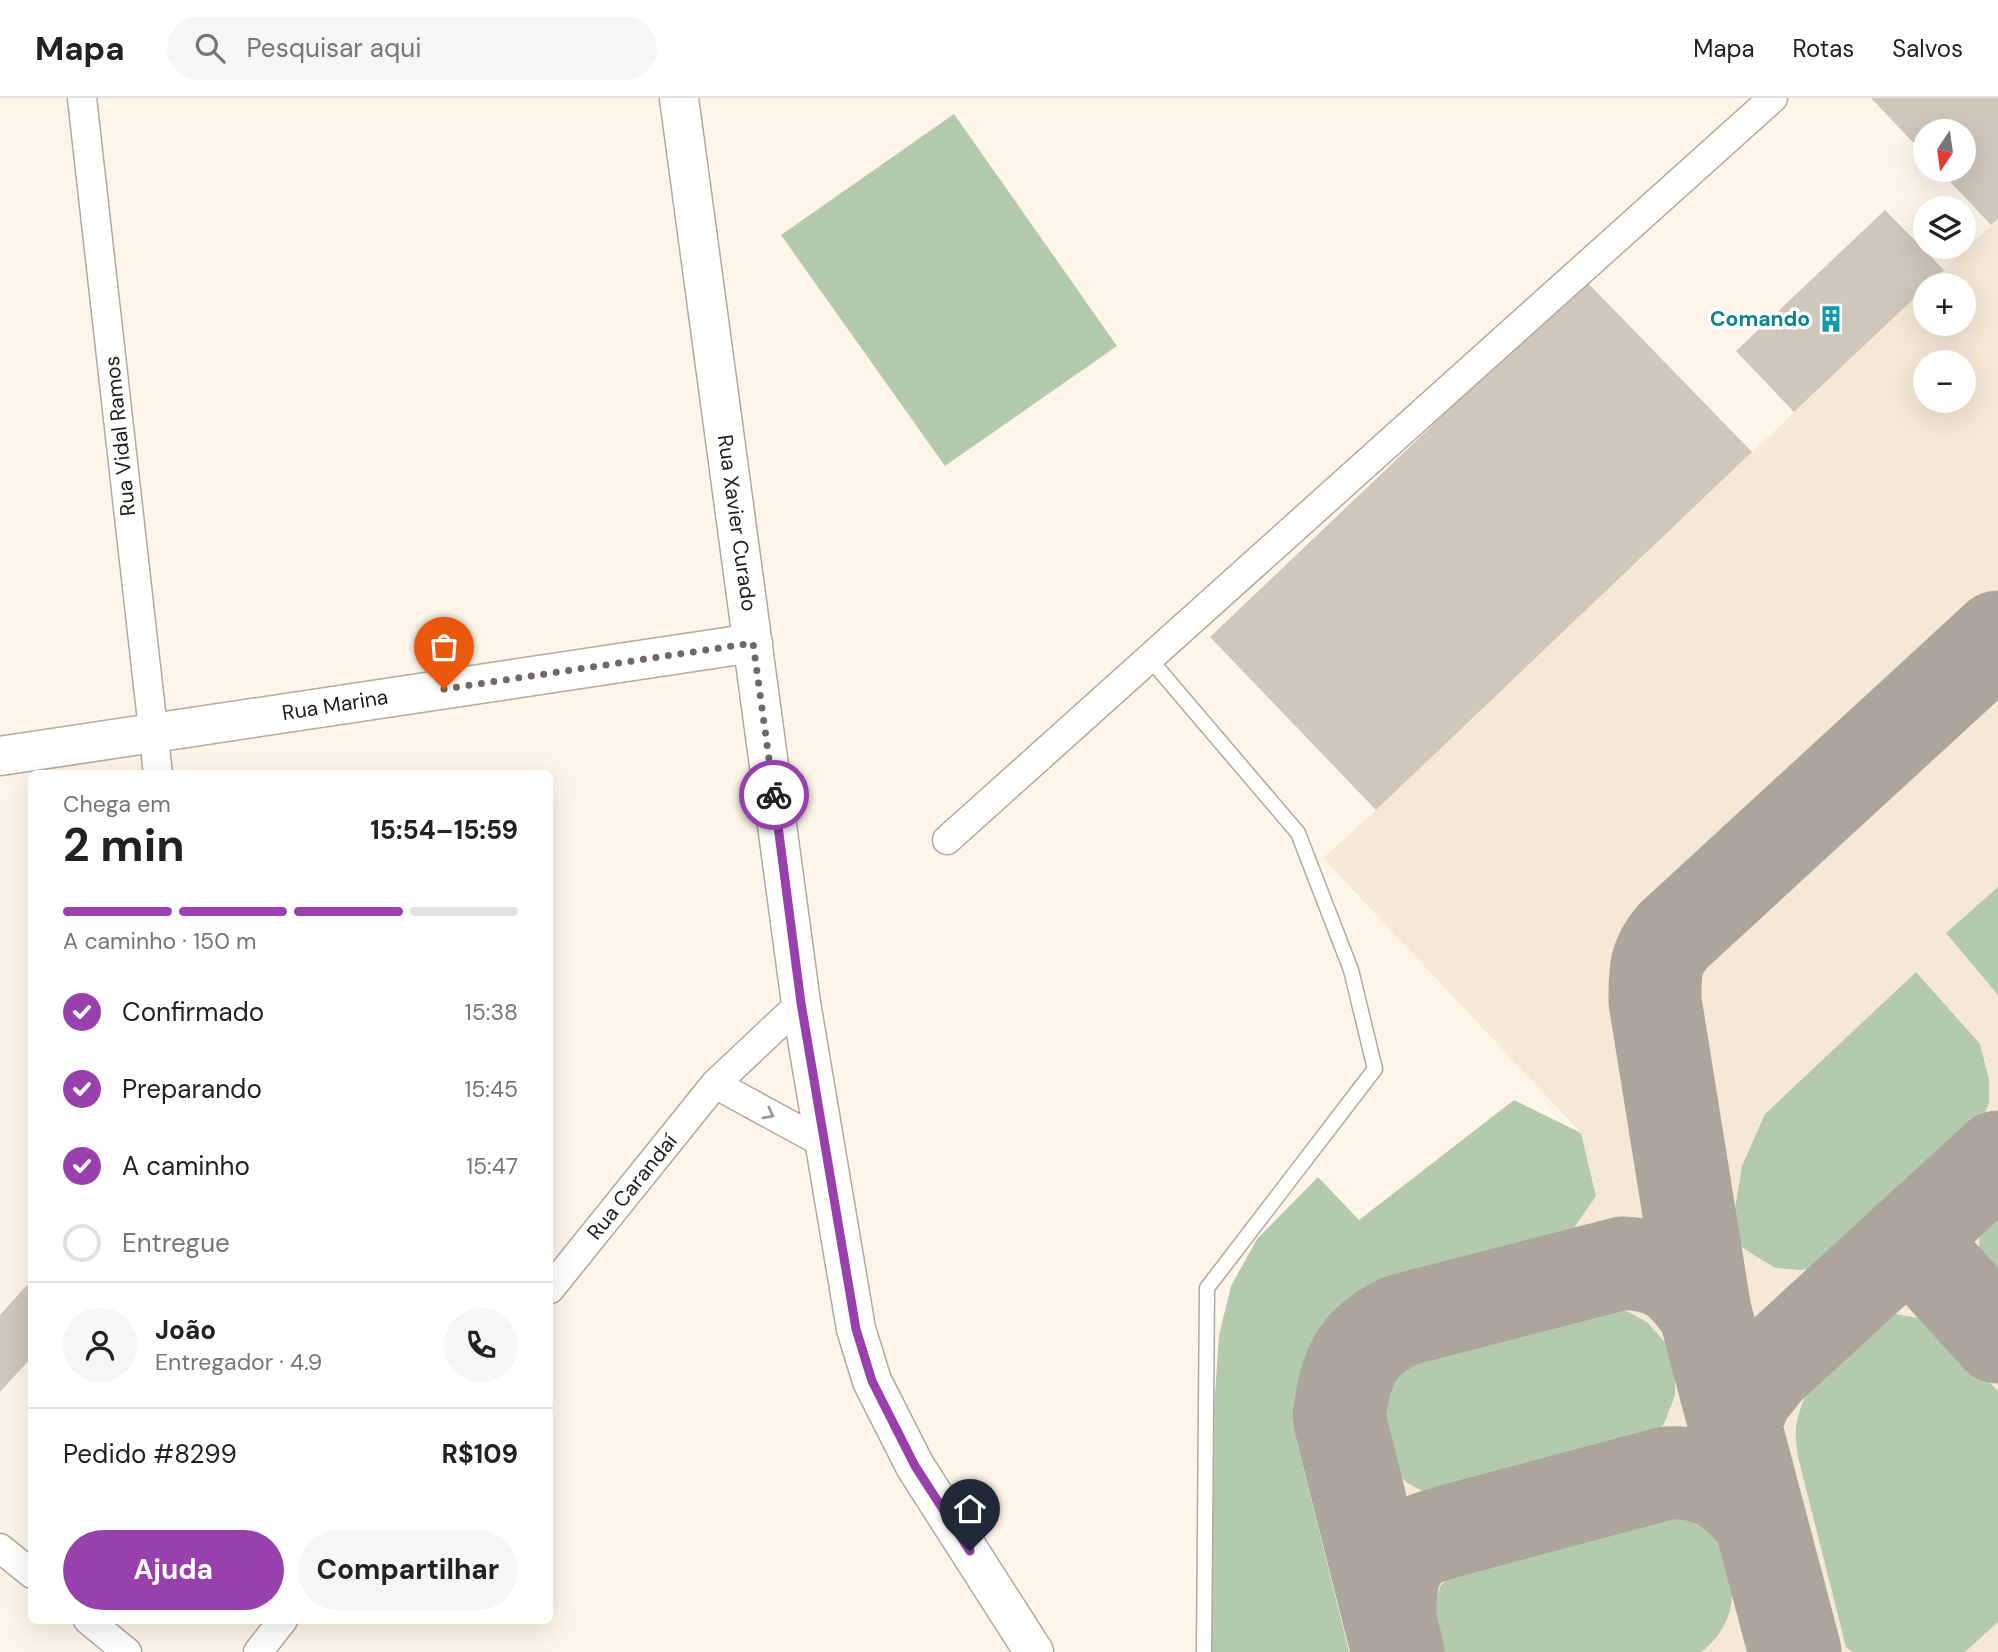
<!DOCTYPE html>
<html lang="pt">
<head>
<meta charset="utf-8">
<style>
  :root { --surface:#fff; --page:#f6f6f6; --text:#222; --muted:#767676; --line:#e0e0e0; --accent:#9840ac }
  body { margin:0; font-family:"DM Sans",sans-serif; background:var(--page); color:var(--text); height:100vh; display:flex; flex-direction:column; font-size:26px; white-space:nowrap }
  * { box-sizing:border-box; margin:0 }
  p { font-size:23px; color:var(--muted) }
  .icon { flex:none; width:38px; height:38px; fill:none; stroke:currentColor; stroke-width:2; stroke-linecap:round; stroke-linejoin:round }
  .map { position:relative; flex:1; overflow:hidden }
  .drawer { position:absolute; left:28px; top:672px; width:525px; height:854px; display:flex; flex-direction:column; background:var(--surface); border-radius:10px; box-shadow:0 7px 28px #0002 }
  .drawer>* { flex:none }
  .needle { width:46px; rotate:193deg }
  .buttons { position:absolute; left:1913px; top:21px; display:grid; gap:14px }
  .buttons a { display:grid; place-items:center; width:63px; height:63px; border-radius:50%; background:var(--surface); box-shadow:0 7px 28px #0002; font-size:35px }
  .pin { position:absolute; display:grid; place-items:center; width:60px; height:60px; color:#fff; margin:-72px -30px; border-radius:50% 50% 50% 0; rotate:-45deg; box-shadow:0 0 7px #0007 }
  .pin .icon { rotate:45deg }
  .courier { position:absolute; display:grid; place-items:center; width:70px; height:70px; margin:-35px; border:5px solid #9840ac; border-radius:50%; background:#fff; color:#222; box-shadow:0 2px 9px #0007 }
  .headline em { font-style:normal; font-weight:700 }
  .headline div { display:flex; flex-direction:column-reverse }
  .headline { display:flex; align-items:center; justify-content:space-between; height:119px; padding:0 35px }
  h1 { font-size:46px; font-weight:700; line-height:52px }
  .bar { display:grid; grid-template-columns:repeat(4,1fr); gap:10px 7px; align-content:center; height:84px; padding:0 35px }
  .bar i { height:9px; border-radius:5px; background:var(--line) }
  .bar .on { background:var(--accent) }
  .bar p { grid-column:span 4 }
  .line { display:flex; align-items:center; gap:18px; padding:0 35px; border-top:2px solid var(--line) }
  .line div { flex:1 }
  .round { display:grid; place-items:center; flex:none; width:74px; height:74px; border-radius:37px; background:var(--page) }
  ol { padding:0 35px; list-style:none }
  li { display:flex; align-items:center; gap:21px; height:77px }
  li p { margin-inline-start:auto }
  li .icon { padding:7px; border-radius:50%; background:var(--accent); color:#fff; stroke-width:4 }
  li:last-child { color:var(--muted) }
  li i { width:38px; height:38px; border:4px solid var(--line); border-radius:50% }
  .primary-button { display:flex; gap:14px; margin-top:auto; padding:14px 35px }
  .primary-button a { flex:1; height:80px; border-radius:42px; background:var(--accent); color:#fff; font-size:28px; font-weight:700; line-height:80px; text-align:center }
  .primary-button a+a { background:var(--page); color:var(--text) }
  header { display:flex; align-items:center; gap:42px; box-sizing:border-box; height:98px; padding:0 35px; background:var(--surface); border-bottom:2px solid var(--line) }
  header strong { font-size:33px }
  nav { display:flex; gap:38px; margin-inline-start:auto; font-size:24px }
  .search { width:490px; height:63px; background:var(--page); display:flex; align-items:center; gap:18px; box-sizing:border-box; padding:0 24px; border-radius:38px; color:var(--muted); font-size:26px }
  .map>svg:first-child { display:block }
</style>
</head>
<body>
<header>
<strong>Mapa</strong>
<div class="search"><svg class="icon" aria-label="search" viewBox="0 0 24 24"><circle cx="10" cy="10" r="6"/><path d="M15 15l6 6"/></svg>Pesquisar aqui</div>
<nav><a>Mapa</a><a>Rotas</a><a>Salvos</a></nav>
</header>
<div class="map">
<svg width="1998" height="1554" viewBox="0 0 1998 1554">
  <rect width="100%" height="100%" fill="#fef5e9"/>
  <path fill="#f6e8d6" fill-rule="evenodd" d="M 1998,121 L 1998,1554 L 1349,1554 L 1292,1323 L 1311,1250 L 1366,1192 L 1564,1144 L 1596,1098 L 1581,1035 L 1323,760 L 1376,712 L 1925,190 L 1925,226 L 1964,226 L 1964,187 L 1928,187 ZM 1925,264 L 1964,264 L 1964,303 L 1925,303 Z"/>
  <path fill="#b4caaf" d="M 954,16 L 1117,248 L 945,368 L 781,137 Z
    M 1998,789 L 1998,897 L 1946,835 Z
    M 1916,874 L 1980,946 L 1989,981 L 1989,1005 L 1981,1026 L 1822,1169 L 1800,1172 L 1775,1170 L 1740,1148 L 1735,1111 L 1742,1068 L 1765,1016 Z
    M 1514,1002 L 1581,1035 L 1596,1098 L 1564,1144 L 1366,1192 L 1311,1250 L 1292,1323 L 1349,1554 L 1205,1554 L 1201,1502 L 1219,1237 L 1231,1188 L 1257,1141 L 1318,1079 L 1359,1122 Z
    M 1998,1103 L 1998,1194 C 1984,1179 1975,1153 1981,1132 C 1985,1122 1992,1112 1998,1103 Z
    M 1586,1207 L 1621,1210 L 1647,1224 L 1663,1242 L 1675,1264 L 1675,1297 L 1664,1326 L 1641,1347 L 1454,1401 L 1427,1396 L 1406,1384 L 1390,1368 L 1377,1345 L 1372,1322 L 1381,1286 L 1388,1272 L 1420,1250 Z
    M 1889,1215 L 1918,1220 L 1942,1233 L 1998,1293 L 1998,1524 L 1965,1554 L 1852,1554 L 1846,1549 L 1798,1359 C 1797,1350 1795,1340 1796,1332 C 1798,1302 1833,1233 1862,1221 C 1870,1218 1880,1217 1889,1215 Z
    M 1658,1412 C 1681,1417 1704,1427 1719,1447 C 1723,1452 1725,1461 1727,1467 C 1739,1501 1729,1533 1701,1554 L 1433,1554 L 1428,1540 L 1432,1512 L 1441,1487 L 1473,1460 Z"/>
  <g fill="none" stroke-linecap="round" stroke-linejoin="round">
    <path stroke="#aca59c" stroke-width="93" d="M 1909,1141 L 1998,1239
      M 1734,1325 L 1747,1296 L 1768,1270 L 1998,1059
      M 1390,1520 C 1389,1492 1392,1460 1418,1444 C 1427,1439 1441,1436 1450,1433 L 1667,1375 C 1710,1373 1734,1391 1760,1423
      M 1398,1554 L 1339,1320 C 1345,1271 1355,1243 1402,1222 L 1623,1165 C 1667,1168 1680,1179 1705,1214
      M 1795,1554 L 1705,1214 L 1655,903 C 1655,875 1654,860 1673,838 L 1998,539"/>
  </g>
  <path fill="#d0c7bb" d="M 1871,0 L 1998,0 L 1998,121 L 1991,127 L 1939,72 L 1964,72 L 1964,33 L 1925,33 L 1925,57 Z
    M 1885,112 L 1944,172 L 1928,187 L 1925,187 L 1925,190 L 1794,314 L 1736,253 Z
    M 1585,182 L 1752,354 L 1376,712 L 1210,539 Z
    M 27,1187 L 32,1191 L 32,1259 L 0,1294 L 0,1217 Z"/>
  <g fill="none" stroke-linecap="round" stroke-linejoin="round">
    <defs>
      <path id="lane" d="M 1149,560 L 1298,735 L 1351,872 L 1375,971 L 1207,1190 L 1204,1554"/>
      <path id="street" d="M 82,0 L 158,676
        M 947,742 L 1773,0
        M 715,986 L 823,1045
        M 550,1191 L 715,986 L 801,905
        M 0,1450 L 32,1476
        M 88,1522 L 127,1554
        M 258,1554 L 283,1522"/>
      <path id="secondary" d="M 679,0 L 801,905 L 856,1231 L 872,1283 L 915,1368 L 1034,1554
        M 0,658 L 753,545"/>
    </defs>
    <use href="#lane" stroke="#b2a99f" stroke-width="17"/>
    <use href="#street" stroke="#b2a99f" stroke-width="31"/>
    <use href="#secondary" stroke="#b2a99f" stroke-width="41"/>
    <use href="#lane" stroke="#fff" stroke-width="14"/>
    <use href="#street" stroke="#fff" stroke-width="28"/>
    <use href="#secondary" stroke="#fff" stroke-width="38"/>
  </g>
  <defs><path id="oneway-chevron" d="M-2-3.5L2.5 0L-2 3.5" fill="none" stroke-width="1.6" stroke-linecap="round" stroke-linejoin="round" transform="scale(1.75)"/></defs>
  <use stroke="#9b9998" href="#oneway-chevron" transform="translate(769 1016) rotate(28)"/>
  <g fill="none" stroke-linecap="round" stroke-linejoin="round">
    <path stroke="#6e6962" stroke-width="7" stroke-dasharray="0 12.6" d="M 444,591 L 753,545 L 774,697"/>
    <path stroke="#9840ac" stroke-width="9" d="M 774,697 L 801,905 L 856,1231 L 872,1283 L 915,1368 L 970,1453"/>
  </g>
  <defs>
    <symbol id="building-bare" viewBox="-9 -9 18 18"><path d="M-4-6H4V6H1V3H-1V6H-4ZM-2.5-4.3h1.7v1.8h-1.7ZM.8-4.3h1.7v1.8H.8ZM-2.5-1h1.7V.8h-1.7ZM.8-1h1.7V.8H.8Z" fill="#0f9aa8" stroke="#fff" stroke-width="2.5" paint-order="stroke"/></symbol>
  </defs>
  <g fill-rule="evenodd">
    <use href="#building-bare" x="1812" y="202" width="38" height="38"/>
  </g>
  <g text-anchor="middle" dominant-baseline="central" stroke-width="7" stroke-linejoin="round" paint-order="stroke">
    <g font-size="21" font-weight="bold" fill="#0d838f" stroke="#fff" text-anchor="end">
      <text x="1810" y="221">Comando</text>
    </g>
    <g font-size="21" fill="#201d19" stroke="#fff">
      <text transform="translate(120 338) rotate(-96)">Rua Vidal Ramos</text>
      <text transform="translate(737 425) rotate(82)">Rua Xavier Curado</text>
      <text transform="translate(335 607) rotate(-9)">Rua Marina</text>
      <text transform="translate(632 1089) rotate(-51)">Rua Carandaí</text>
    </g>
  </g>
</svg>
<div class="buttons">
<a><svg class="needle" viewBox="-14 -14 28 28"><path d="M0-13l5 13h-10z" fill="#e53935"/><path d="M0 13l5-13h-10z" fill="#767676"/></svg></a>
<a><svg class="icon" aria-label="layers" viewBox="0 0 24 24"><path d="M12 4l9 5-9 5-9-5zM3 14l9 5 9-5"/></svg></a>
<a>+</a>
<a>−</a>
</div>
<div class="pin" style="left:444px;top:591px;background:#ea580c"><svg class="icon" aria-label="bag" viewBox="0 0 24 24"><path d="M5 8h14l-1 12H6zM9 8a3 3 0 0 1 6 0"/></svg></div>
<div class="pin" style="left:970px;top:1453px;background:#1f2937"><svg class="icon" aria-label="home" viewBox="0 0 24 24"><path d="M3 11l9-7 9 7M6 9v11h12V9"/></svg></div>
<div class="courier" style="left:774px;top:697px"><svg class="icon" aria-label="bike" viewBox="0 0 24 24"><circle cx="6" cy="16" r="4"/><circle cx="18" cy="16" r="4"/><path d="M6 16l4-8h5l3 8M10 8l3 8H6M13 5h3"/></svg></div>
<section class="drawer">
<div class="headline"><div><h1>2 min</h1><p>Chega em</p></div><em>15:54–15:59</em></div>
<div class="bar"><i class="on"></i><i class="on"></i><i class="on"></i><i></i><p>A caminho · 150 m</p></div>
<ol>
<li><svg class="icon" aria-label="check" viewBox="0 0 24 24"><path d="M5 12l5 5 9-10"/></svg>Confirmado<p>15:38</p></li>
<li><svg class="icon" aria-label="check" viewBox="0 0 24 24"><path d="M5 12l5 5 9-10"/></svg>Preparando<p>15:45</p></li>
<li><svg class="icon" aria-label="check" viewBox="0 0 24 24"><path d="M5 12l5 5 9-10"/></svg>A caminho<p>15:47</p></li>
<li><i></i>Entregue</li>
</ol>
<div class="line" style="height:126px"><a class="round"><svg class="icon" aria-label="person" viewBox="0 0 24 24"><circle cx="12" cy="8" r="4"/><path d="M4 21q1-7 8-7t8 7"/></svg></a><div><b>João</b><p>Entregador · 4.9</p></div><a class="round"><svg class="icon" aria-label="phone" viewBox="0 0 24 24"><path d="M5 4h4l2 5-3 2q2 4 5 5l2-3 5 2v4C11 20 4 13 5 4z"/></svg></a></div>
<div class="line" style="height:91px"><div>Pedido #8299</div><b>R$109</b></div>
<div class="primary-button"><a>Ajuda</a><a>Compartilhar</a></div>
</section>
</div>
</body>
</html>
